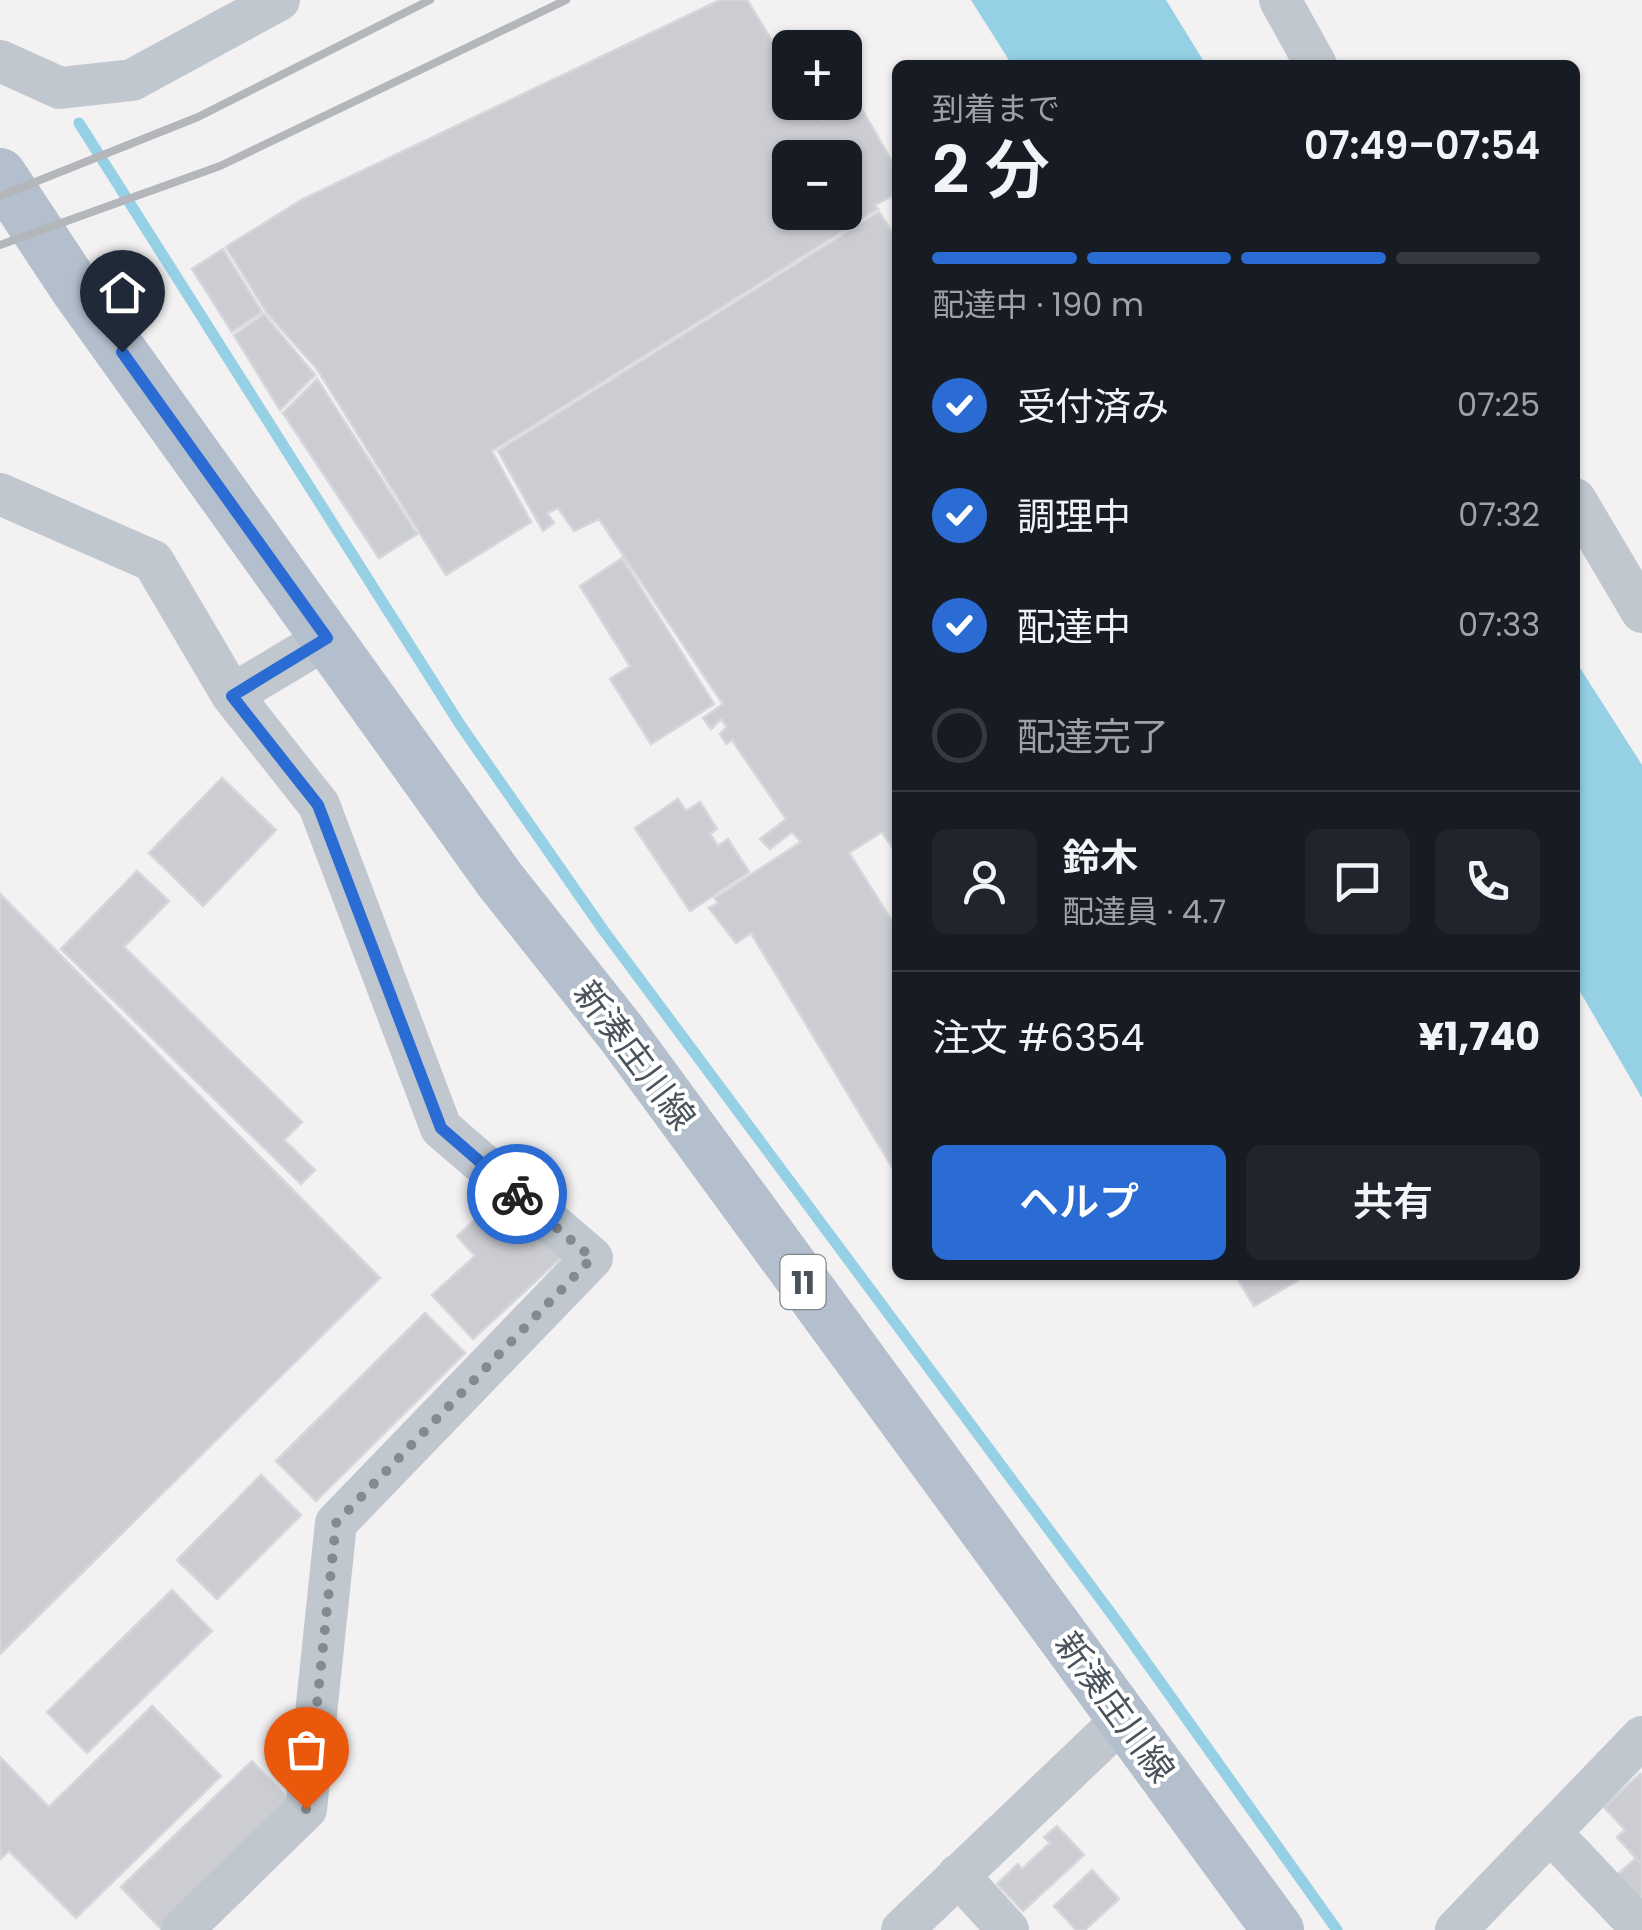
<!DOCTYPE html>
<html lang="ja">
<head>
<meta charset="utf-8">
<style>
  :root { --surface:#171b24; --page:#20242c; --text:#f1f3f6; --muted:#9ea1a6; --line:#363941; --accent:#2a6cd3 }
  body { margin:0; font-family:Poppins,"Noto Sans JP",sans-serif; background:var(--page); color:var(--text); height:100vh; display:flex; flex-direction:column; font-size:38px; white-space:nowrap }
  * { box-sizing:border-box; margin:0 }
  p { font-size:32px; color:var(--muted) }
  .icon { flex:none; width:55px; height:55px; fill:none; stroke:currentColor; stroke-width:2; stroke-linecap:round; stroke-linejoin:round }
  .map { position:relative; flex:1; overflow:hidden }
  .panel { position:absolute; left:892px; top:60px; width:688px; height:1220px; display:flex; flex-direction:column; background:var(--surface); border-radius:15px; box-shadow:0 2px 8px #0004 }
  .panel>* { flex:none }
  .buttons { position:absolute; left:772px; top:30px; display:grid; gap:20px }
  .buttons a { display:grid; place-items:center; width:90px; height:90px; border-radius:15px; background:var(--surface); box-shadow:0 2px 8px #0004; font-size:50px }
  .pin { position:absolute; display:grid; place-items:center; width:85px; height:85px; color:#fff; margin:-102px -42px; border-radius:50% 50% 50% 0; rotate:-45deg; box-shadow:0 0 10px #0007 }
  .pin .icon { rotate:45deg }
  .courier { position:absolute; display:grid; place-items:center; width:100px; height:100px; margin:-50px; border:8px solid #2a6cd3; border-radius:50%; background:#fff; color:#222; box-shadow:0 2px 12px #0007 }
  .overview em { font-style:normal; font-weight:600 }
  .overview div { display:flex; flex-direction:column-reverse }
  .overview { display:flex; align-items:center; justify-content:space-between; height:170px; padding:0 40px }
  h1 { font-size:65px; font-weight:600; line-height:75px }
  .bar { display:grid; grid-template-columns:repeat(4,1fr); gap:15px 10px; align-content:center; height:120px; padding:0 40px }
  .bar i { height:12px; border-radius:8px; background:var(--line) }
  .bar .active { background:var(--accent) }
  .bar p { grid-column:span 4 }
  .line { display:flex; align-items:center; gap:25px; padding:0 40px; border-top:2px solid var(--line) }
  .line div { flex:1 }
  .round { display:grid; place-items:center; flex:none; width:105px; height:105px; border-radius:15px; background:var(--page) }
  ol { padding:0 40px; list-style:none }
  li { display:flex; align-items:center; gap:30px; height:110px }
  li p { margin-inline-start:auto }
  li .icon { padding:10px; border-radius:50%; background:var(--accent); color:#fff; stroke-width:4 }
  li:last-child { color:var(--muted) }
  li i { width:55px; height:55px; border:5px solid var(--line); border-radius:50% }
  .button { display:flex; gap:20px; margin-top:auto; padding:20px 40px }
  .button a { flex:1; height:115px; border-radius:15px; background:var(--accent); color:#fff; font-size:40px; font-weight:600; line-height:115px; text-align:center }
  .button a+a { background:var(--page); color:var(--text) }
  .map>svg:first-child { display:block }
</style>
</head>
<body>
<div class="map">
<svg width="1642" height="1930" viewBox="0 0 1642 1930">
  <rect width="100%" height="100%" fill="#f3f1f1"/>
  <path fill="#95d0e4" d="M 971,0 L 1166,0 L 1206,65 L 1012,65 Z
    M 1575,660 L 1642,765 L 1642,1098 L 1575,983 Z"/>
  <g fill="none" stroke-linecap="round" stroke-linejoin="round">
    <path stroke="#95d0e4" stroke-width="11" d="M 79,123 L 461,726 L 604,931 L 1119,1624 L 1337,1930"/>
  </g>
  <path fill="#cbcdd3" stroke="#d5d7db" stroke-width="2.5" fill-rule="evenodd" d="M 720,0 L 747,0 L 790,70 L 790,102 L 810,102 L 821,121 L 856,99 L 898,172 L 898,193 L 875,205 L 878,209 L 492,451 L 531,522 L 446,575 L 317,369 L 267,313 L 226,247 L 303,199 ZM 790,158 L 845,158 L 845,212 L 790,212 Z
    M 879,212 L 898,241 L 898,856 L 882,832 L 849,853 L 898,930 L 898,1177 L 751,933 L 736,943 L 709,908 L 718,903 L 715,898 L 801,842 L 792,832 L 770,849 L 760,839 L 786,819 L 732,740 L 726,744 L 720,734 L 727,727 L 721,719 L 711,729 L 703,718 L 723,704 L 599,519 L 574,531 L 558,508 L 547,513 L 554,523 L 543,531 L 498,451 Z
    M 223,249 L 262,312 L 232,332 L 192,269 Z
    M 264,314 L 315,375 L 280,410 L 234,335 Z
    M 317,379 L 417,534 L 379,558 L 283,413 Z
    M 622,558 L 714,704 L 651,744 L 610,679 L 630,666 L 580,586 Z
    M 222,778 L 276,830 L 203,906 L 149,853 Z
    M 678,799 L 686,811 L 700,802 L 717,829 L 710,834 L 718,846 L 728,839 L 749,872 L 690,911 L 635,828 Z
    M 137,871 L 169,901 L 124,947 L 302,1122 L 284,1140 L 315,1170 L 301,1184 L 61,949 Z
    M 0,894 L 380,1278 L 0,1654 Z
    M 495,1201 L 518,1227 L 528,1222 L 561,1258 L 473,1339 L 432,1295 L 475,1256 L 457,1236 Z
    M 1235,1275 L 1307,1275 L 1254,1306 Z
    M 425,1313 L 465,1353 L 316,1501 L 276,1461 Z
    M 261,1475 L 301,1515 L 217,1599 L 177,1560 Z
    M 172,1590 L 212,1631 L 87,1753 L 47,1712 Z
    M 152,1706 L 221,1776 L 76,1918 L 9,1851 L 0,1859 L 0,1757 L 49,1807 Z
    M 252,1761 L 292,1803 L 162,1930 L 121,1887 Z
    M 1640,1774 L 1642,1776 L 1642,1865 L 1617,1837 L 1625,1830 L 1604,1807 Z
    M 1057,1826 L 1084,1855 L 1023,1911 L 997,1884 L 1018,1864 L 1022,1869 L 1050,1843 L 1044,1837 Z
    M 1636,1858 L 1642,1865 L 1642,1901 L 1618,1874 Z
    M 1092,1870 L 1119,1899 L 1085,1930 L 1076,1930 L 1054,1906 Z"/>
  <g fill="none" stroke-linecap="round" stroke-linejoin="round">
    <path stroke="#c0c7ce" stroke-width="42" d="M 1280,0 L 1316,65
      M 0,61 L 60,88 L 132,80 L 279,0
      M 0,494 L 153,561 L 232,695
      M 1575,499 L 1642,612
      M 1550,1832 L 1642,1929
      M 958,1875 L 1008,1930
      M 182,1930 L 306,1809 L 336,1523 L 592,1258 L 441,1128 L 319,805 L 232,695 L 327,638
      M 902,1930 L 1123,1719
      M 1456,1930 L 1642,1737"/>
    <path stroke="#b3bfcc" stroke-width="52" d="M 0,174 L 77,290 L 500,880 L 622,1034 L 1278,1930"/>
    <path stroke="#b3b6ba" stroke-width="8" d="M 0,196 L 198,117 L 430,0
      M 0,245 L 220,166 L 566,0"/>
  </g>
  <g fill="none" stroke-linecap="round" stroke-linejoin="round">
    <path stroke="#858a90" stroke-width="10" stroke-dasharray="0 18" d="M 306,1809 L 336,1523 L 592,1258 L 517,1194"/>
    <path stroke="#2a6cd3" stroke-width="12" d="M 122,352 L 327,638 L 232,696 L 318,805 L 441,1128 L 517,1194"/>
  </g>
  <g text-anchor="middle" dominant-baseline="central" stroke-width="8" stroke-linejoin="round" paint-order="stroke">
    <rect fill="#fff" stroke="#80878d" stroke-width="2.5" x="780.5" y="1255" width="45" height="54" rx="8"/>
    <g font-size="32" font-weight="bold" fill="#4a535c">
      <text x="803" y="1282">11</text>
    </g>
    <g font-size="35" fill="#4a535c" stroke="#fff">
      <text transform="translate(635 1055) rotate(53)">新湊庄川線</text>
      <text transform="translate(1115 1707) rotate(54)">新湊庄川線</text>
    </g>
  </g>
</svg>
<div class="buttons">
<a>+</a>
<a>−</a>
</div>
<div class="pin" style="left:306px;top:1809px;background:#ea580c"><svg class="icon" aria-label="bag" viewBox="0 0 24 24"><path d="M5 8h14l-1 12H6zM9 8a3 3 0 0 1 6 0"/></svg></div>
<div class="pin" style="left:122px;top:352px;background:#1f2937"><svg class="icon" aria-label="home" viewBox="0 0 24 24"><path d="M3 11l9-7 9 7M6 9v11h12V9"/></svg></div>
<div class="courier" style="left:517px;top:1194px"><svg class="icon" aria-label="bike" viewBox="0 0 24 24"><circle cx="6" cy="16" r="4"/><circle cx="18" cy="16" r="4"/><path d="M6 16l4-8h5l3 8M10 8l3 8H6M13 5h3"/></svg></div>
<section class="panel">
<div class="overview"><div><h1>2 分</h1><p>到着まで</p></div><em>07:49–07:54</em></div>
<div class="bar"><i class="active"></i><i class="active"></i><i class="active"></i><i></i><p>配達中 · 190 m</p></div>
<ol>
<li><svg class="icon" aria-label="check" viewBox="0 0 24 24"><path d="M5 12l5 5 9-10"/></svg>受付済み<p>07:25</p></li>
<li><svg class="icon" aria-label="check" viewBox="0 0 24 24"><path d="M5 12l5 5 9-10"/></svg>調理中<p>07:32</p></li>
<li><svg class="icon" aria-label="check" viewBox="0 0 24 24"><path d="M5 12l5 5 9-10"/></svg>配達中<p>07:33</p></li>
<li><i></i>配達完了</li>
</ol>
<div class="line" style="height:180px"><a class="round"><svg class="icon" aria-label="person" viewBox="0 0 24 24"><circle cx="12" cy="8" r="4"/><path d="M4 21q1-7 8-7t8 7"/></svg></a><div><b>鈴木</b><p>配達員 · 4.7</p></div><a class="round"><svg class="icon" aria-label="chat" viewBox="0 0 24 24"><path d="M4 5h16v11H9l-5 4z"/></svg></a><a class="round"><svg class="icon" aria-label="phone" viewBox="0 0 24 24"><path d="M5 4h4l2 5-3 2q2 4 5 5l2-3 5 2v4C11 20 4 13 5 4z"/></svg></a></div>
<div class="line" style="height:130px"><div>注文 #6354</div><b>¥1,740</b></div>
<div class="button"><a>ヘルプ</a><a>共有</a></div>
</section>
</div>
</body>
</html>
